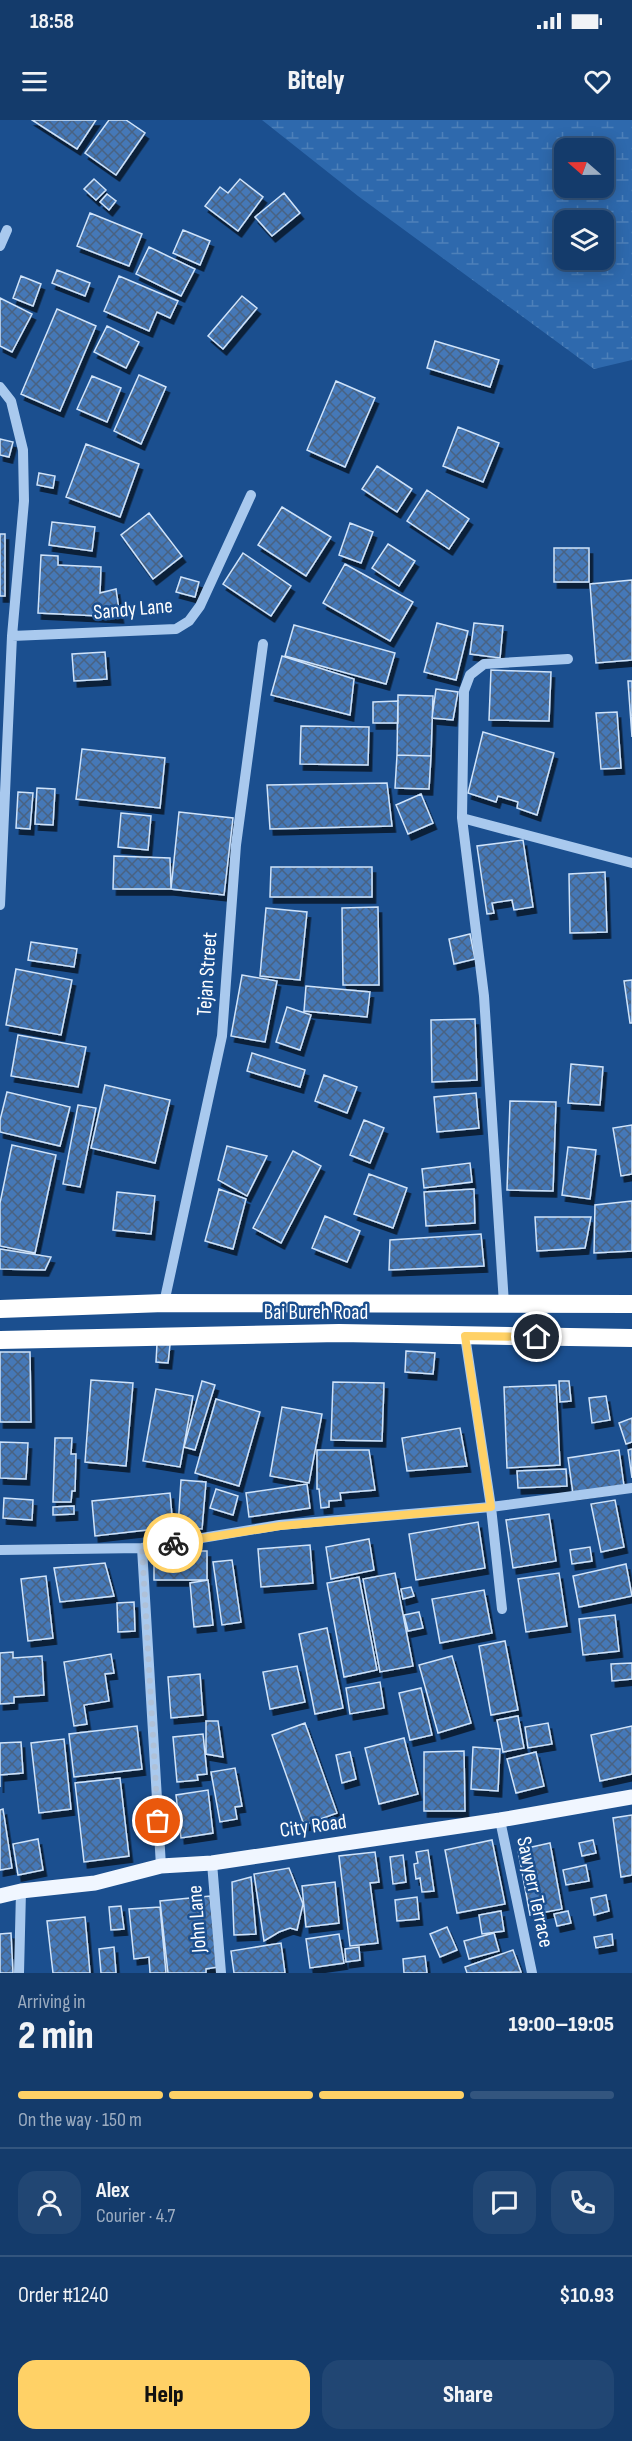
<!DOCTYPE html>
<html lang="en">
<head>
<meta charset="utf-8">
<style>
  :root { --surface:#143b6b; --page:#214673; --text:#f1f3f6; --muted:#9dadc1; --line:#33557e; --accent:#ffd166 }
  body { margin:0; font-family:"Sofia Sans Condensed",sans-serif; background:var(--page); color:var(--text); height:100vh; display:flex; flex-direction:column; font-size:22px; white-space:nowrap }
  * { box-sizing:border-box; margin:0 }
  p { font-size:20px; color:var(--muted) }
  .icon { flex:none; width:33px; height:33px; fill:none; stroke:currentColor; stroke-width:2; stroke-linecap:round; stroke-linejoin:round }
  .map { position:relative; height:1853px; overflow:hidden }
  .sheet { display:flex; flex-direction:column; background:var(--surface); flex:1 }
  .sheet>* { flex:none }
  .needle { width:39px; rotate:290deg }
  .tools { position:absolute; left:554px; top:18px; display:grid; gap:12px }
  .tools a { display:grid; place-items:center; width:60px; height:60px; border-radius:12px; background:var(--surface); box-shadow:0 3px 15px #0003,0 0 0 2px var(--line); font-size:30px }
  .pin { position:absolute; display:grid; place-items:center; width:51px; height:51px; color:#fff; margin:-26px; border:3px solid #fff; border-radius:50%; box-shadow:0 2px 6px #0007 }
  .courier { position:absolute; display:grid; place-items:center; width:60px; height:60px; margin:-30px; border:4px solid #ffd166; border-radius:50%; background:#fff; color:#222; box-shadow:0 2px 8px #0007 }
  .headline em { font-style:normal; font-weight:800 }
  .headline div { display:flex; flex-direction:column-reverse }
  .headline { display:flex; align-items:center; justify-content:space-between; height:102px; padding:0 18px }
  h1 { font-size:39px; font-weight:800; line-height:45px }
  .bar { display:grid; grid-template-columns:repeat(4,1fr); gap:9px 6px; align-content:center; height:72px; padding:0 18px }
  .bar i { height:8px; border-radius:4px; background:var(--line) }
  .bar .selected { background:var(--accent) }
  .bar p { grid-column:span 4 }
  .line { display:flex; align-items:center; gap:15px; padding:0 18px; border-top:2px solid var(--line) }
  .line div { flex:1 }
  .round { display:grid; place-items:center; flex:none; width:63px; height:63px; border-radius:18px; background:var(--page) }
  .primary-button { display:flex; gap:12px; margin-top:auto; padding:12px 18px }
  .primary-button a { flex:1; height:69px; border-radius:18px; background:var(--accent); color:#111; font-size:24px; font-weight:800; line-height:69px; text-align:center }
  .primary-button a+a { background:var(--page); color:var(--text) }
  .status { display:flex; justify-content:space-between; align-items:center; height:42px; padding:0 30px; background:var(--surface); direction:ltr }
  .status svg { height:16px; fill:currentColor }
  header { display:flex; justify-content:space-between; align-items:center; height:78px; padding:0 18px; background:var(--surface); font-size:27px; font-weight:800 }
  .map>svg:first-child { display:block }
</style>
</head>
<body>
<div class="status"><b>18:58</b><svg viewBox="0 0 49 12"><path d="M0 12V9h3v3zM5 12V6h3v6zM10 12V3h3v9zM15 12V0h3v12zM26 1h20v11H26zM47 4h2v5h-2z"/></svg></div>
<header><svg class="icon" aria-label="menu" viewBox="0 0 24 24"><path d="M4 6h16M4 12h16M4 18h16"/></svg>Bitely<svg class="icon" aria-label="heart" viewBox="0 0 24 24"><path d="M12 20l-8-8c-3-5 5-10 8-4 3-6 11-1 8 4z"/></svg></header>
<div class="map">
<svg width="632" height="1853" viewBox="0 0 632 1853">
  <defs>
    <pattern id="wetland-marsh" width="20" height="14" patternUnits="userSpaceOnUse" patternTransform="scale(1.5)"><rect width="20" height="14" fill="#2e69ad"/><path d="M1 5h8M5 5V1M11 12h8M15 12V8" fill="none" stroke="#4d80b9"/></pattern>
    <pattern id="building-cross-hatch" width="8" height="8" patternUnits="userSpaceOnUse" patternTransform="scale(1.5)"><rect width="8" height="8" fill="#4478b7"/><path d="M0 0l8 8M0 8l8-8" fill="none" stroke="#486282"/></pattern>
    <filter id="shadow"><feDropShadow dx="3.5" dy="6" stdDeviation="0" flood-color="#0009"/></filter>
  </defs>
  <rect width="100%" height="100%" fill="#1b4f8f"/>
  <path fill="url(#wetland-marsh)" fill-rule="evenodd" d="M 262,0 L 632,0 L 632,240 L 594,249 L 358,76 ZM 564,28 L 603,28 L 603,68 L 564,68 ZM 564,100 L 603,100 L 603,140 L 564,140 Z"/>
  <path fill="url(#building-cross-hatch)" stroke="#cfe3fa" stroke-width="1.5" filter="url(#shadow)" d="M 32,0 L 96,0 L 77,29 Z
    M 109,0 L 126,0 L 145,13 L 116,55 L 85,33 Z
    M 94,59 L 106,70 L 96,80 L 84,69 Z
    M 240,59 L 263,77 L 238,111 L 205,86 L 220,67 L 228,73 Z
    M 284,73 L 300,93 L 272,116 L 255,97 Z
    M 107,74 L 116,81 L 109,90 L 100,82 Z
    M 90,93 L 142,114 L 129,146 L 77,126 Z
    M 183,110 L 210,121 L 200,145 L 173,133 Z
    M 149,127 L 195,149 L 181,176 L 136,154 Z
    M 57,150 L 90,163 L 85,176 L 52,163 Z
    M 21,156 L 41,164 L 33,186 L 13,178 Z
    M 119,156 L 178,181 L 170,198 L 157,192 L 149,211 L 104,191 Z
    M 242,176 L 257,188 L 223,229 L 208,216 Z
    M 0,178 L 32,194 L 12,232 L 0,226 Z
    M 57,189 L 96,206 L 60,291 L 21,274 Z
    M 107,206 L 139,222 L 126,248 L 94,232 Z
    M 435,221 L 499,240 L 490,267 L 427,248 Z
    M 139,255 L 166,267 L 141,324 L 114,311 Z
    M 92,256 L 121,268 L 107,302 L 77,289 Z
    M 336,261 L 375,278 L 345,347 L 307,330 Z
    M 458,307 L 499,323 L 483,362 L 443,346 Z
    M 0,319 L 13,322 L 9,337 L 0,335 Z
    M 86,324 L 139,344 L 120,397 L 66,377 Z
    M 377,346 L 412,369 L 397,392 L 362,369 Z
    M 39,353 L 55,356 L 53,368 L 37,365 Z
    M 427,370 L 469,399 L 449,429 L 407,401 Z
    M 282,387 L 331,417 L 306,456 L 258,425 Z
    M 149,393 L 182,436 L 153,459 L 121,415 Z
    M 52,402 L 95,407 L 92,431 L 49,425 Z
    M 350,403 L 373,412 L 361,443 L 339,435 Z
    M 0,414 L 5,414 L 5,476 L 0,476 Z
    M 388,424 L 415,441 L 399,466 L 372,448 Z
    M 554,428 L 589,428 L 589,462 L 554,462 Z
    M 243,433 L 291,466 L 271,496 L 223,464 Z
    M 41,435 L 58,436 L 58,445 L 101,447 L 100,473 L 116,469 L 120,497 L 38,493 Z
    M 345,444 L 413,482 L 390,521 L 323,483 Z
    M 181,457 L 199,462 L 195,477 L 176,472 Z
    M 632,460 L 632,540 L 596,543 L 590,464 Z
    M 437,503 L 468,511 L 456,560 L 424,552 Z
    M 474,503 L 503,506 L 500,538 L 470,534 Z
    M 294,505 L 395,533 L 386,564 L 285,536 Z
    M 105,532 L 107,559 L 74,561 L 72,534 Z
    M 282,536 L 354,559 L 350,595 L 271,575 Z
    M 491,550 L 551,552 L 549,601 L 489,600 Z
    M 628,561 L 632,561 L 632,617 Z
    M 436,569 L 458,572 L 453,600 L 432,598 Z
    M 398,575 L 433,576 L 431,636 L 397,635 Z
    M 398,581 L 398,603 L 373,603 L 373,582 Z
    M 617,592 L 621,648 L 601,649 L 596,593 Z
    M 301,606 L 369,607 L 368,645 L 300,644 Z
    M 483,612 L 554,633 L 537,695 L 517,688 L 518,682 L 498,676 L 496,682 L 468,673 Z
    M 82,629 L 165,638 L 160,688 L 76,679 Z
    M 397,635 L 431,636 L 429,669 L 395,668 Z
    M 387,663 L 392,706 L 270,709 L 267,665 Z
    M 37,668 L 55,669 L 53,705 L 35,704 Z
    M 18,672 L 33,673 L 30,709 L 16,708 Z
    M 421,674 L 433,703 L 408,714 L 396,685 Z
    M 179,692 L 233,698 L 224,775 L 171,769 Z
    M 121,693 L 151,696 L 148,730 L 118,727 Z
    M 523,720 L 533,787 L 514,790 L 512,780 L 492,783 L 494,793 L 487,794 L 477,726 Z
    M 114,736 L 170,738 L 171,769 L 113,769 Z
    M 271,747 L 372,747 L 372,777 L 270,777 Z
    M 605,752 L 607,812 L 570,813 L 569,754 Z
    M 378,787 L 379,865 L 343,865 L 342,788 Z
    M 266,788 L 307,792 L 300,860 L 260,856 Z
    M 470,814 L 475,839 L 454,844 L 449,819 Z
    M 31,822 L 77,829 L 74,847 L 28,840 Z
    M 16,849 L 72,860 L 61,915 L 6,905 Z
    M 242,855 L 277,861 L 265,922 L 231,916 Z
    M 632,860 L 632,903 L 630,903 L 624,861 Z
    M 306,866 L 370,872 L 367,897 L 304,891 Z
    M 287,887 L 311,895 L 300,930 L 276,922 Z
    M 475,899 L 477,960 L 432,962 L 431,900 Z
    M 18,915 L 86,927 L 78,967 L 11,956 Z
    M 252,933 L 305,950 L 300,967 L 247,951 Z
    M 571,944 L 603,947 L 600,985 L 568,983 Z
    M 324,955 L 357,967 L 347,993 L 315,981 Z
    M 105,965 L 170,980 L 155,1043 L 91,1028 Z
    M 7,972 L 70,987 L 60,1026 L 0,1012 L 0,1000 Z
    M 476,973 L 479,1008 L 437,1012 L 434,977 Z
    M 510,981 L 556,982 L 553,1071 L 507,1070 Z
    M 78,985 L 96,988 L 80,1067 L 63,1064 Z
    M 364,1000 L 384,1008 L 370,1043 L 350,1035 Z
    M 632,1005 L 632,1054 L 621,1056 L 613,1008 Z
    M 12,1025 L 56,1035 L 35,1133 L 0,1126 L 0,1083 Z
    M 227,1026 L 267,1036 L 247,1076 L 218,1060 Z
    M 568,1027 L 596,1030 L 590,1079 L 562,1075 Z
    M 293,1031 L 321,1046 L 281,1123 L 253,1108 Z
    M 470,1043 L 472,1062 L 424,1068 L 422,1049 Z
    M 369,1054 L 407,1068 L 393,1108 L 354,1094 Z
    M 219,1069 L 246,1079 L 233,1129 L 205,1121 Z
    M 474,1069 L 475,1103 L 426,1106 L 424,1072 Z
    M 117,1072 L 155,1076 L 151,1114 L 113,1110 Z
    M 632,1081 L 632,1131 L 594,1133 L 595,1085 Z
    M 325,1096 L 360,1111 L 347,1142 L 312,1128 Z
    M 535,1097 L 591,1097 L 585,1128 L 537,1131 Z
    M 481,1114 L 484,1146 L 389,1150 L 390,1120 Z
    M 0,1129 L 51,1137 L 45,1150 L 0,1149 Z
    M 157,1224 L 170,1225 L 168,1243 L 156,1242 Z
    M 406,1231 L 435,1233 L 433,1254 L 405,1252 Z
    M 0,1232 L 30,1232 L 31,1302 L 0,1302 Z
    M 91,1260 L 133,1263 L 126,1346 L 85,1342 Z
    M 202,1261 L 215,1265 L 195,1330 L 184,1327 Z
    M 559,1261 L 569,1261 L 571,1281 L 560,1282 Z
    M 333,1262 L 384,1263 L 382,1321 L 331,1320 Z
    M 556,1265 L 560,1345 L 507,1348 L 504,1267 Z
    M 156,1269 L 193,1276 L 180,1347 L 143,1341 Z
    M 606,1276 L 610,1300 L 592,1303 L 589,1278 Z
    M 216,1279 L 260,1292 L 239,1366 L 195,1353 Z
    M 282,1287 L 322,1294 L 309,1363 L 270,1356 Z
    M 632,1298 L 632,1322 L 626,1324 L 619,1303 Z
    M 460,1308 L 467,1346 L 407,1351 L 402,1318 Z
    M 55,1318 L 72,1318 L 71,1334 L 76,1334 L 75,1371 L 72,1371 L 71,1382 L 53,1382 Z
    M 0,1322 L 28,1323 L 26,1359 L 0,1358 Z
    M 632,1329 L 632,1358 L 628,1330 Z
    M 317,1330 L 369,1330 L 375,1370 L 340,1373 L 341,1380 L 329,1381 L 329,1387 L 321,1388 L 319,1369 L 317,1369 Z
    M 619,1330 L 624,1366 L 573,1374 L 568,1338 Z
    M 566,1349 L 567,1366 L 518,1368 L 517,1351 Z
    M 181,1360 L 206,1362 L 202,1409 L 178,1407 Z
    M 307,1364 L 310,1388 L 249,1397 L 246,1373 Z
    M 216,1369 L 238,1376 L 233,1395 L 210,1388 Z
    M 170,1373 L 173,1407 L 95,1416 L 92,1381 Z
    M 4,1378 L 33,1380 L 32,1400 L 3,1398 Z
    M 615,1380 L 624,1427 L 601,1432 L 591,1384 Z
    M 74,1386 L 74,1394 L 53,1395 L 53,1387 Z
    M 549,1394 L 556,1441 L 513,1448 L 506,1400 Z
    M 478,1402 L 485,1448 L 416,1460 L 409,1414 Z
    M 369,1419 L 374,1450 L 331,1459 L 326,1427 Z
    M 310,1425 L 313,1463 L 261,1467 L 258,1429 Z
    M 590,1427 L 592,1441 L 572,1444 L 570,1430 Z
    M 154,1431 L 207,1431 L 207,1460 L 154,1460 Z
    M 232,1440 L 241,1502 L 222,1505 L 213,1442 Z
    M 105,1443 L 114,1476 L 60,1482 L 54,1448 Z
    M 626,1444 L 632,1476 L 579,1487 L 573,1456 Z
    M 395,1453 L 413,1546 L 380,1552 L 363,1459 Z
    M 559,1453 L 567,1506 L 526,1512 L 518,1459 Z
    M 46,1456 L 53,1518 L 28,1521 L 21,1459 Z
    M 359,1457 L 377,1550 L 344,1557 L 327,1463 Z
    M 208,1460 L 213,1505 L 194,1507 L 190,1463 Z
    M 411,1467 L 414,1476 L 403,1479 L 401,1469 Z
    M 484,1470 L 492,1513 L 440,1523 L 432,1479 Z
    M 134,1482 L 135,1511 L 118,1512 L 117,1483 Z
    M 419,1492 L 423,1508 L 408,1511 L 404,1495 Z
    M 615,1495 L 619,1531 L 583,1535 L 579,1499 Z
    M 327,1508 L 343,1588 L 315,1594 L 299,1514 Z
    M 505,1521 L 518,1590 L 491,1595 L 479,1526 Z
    M 13,1532 L 13,1538 L 42,1536 L 44,1575 L 14,1577 L 14,1583 L 0,1584 L 0,1533 Z
    M 111,1534 L 114,1553 L 105,1554 L 109,1581 L 84,1585 L 87,1604 L 74,1606 L 64,1542 Z
    M 452,1536 L 471,1603 L 438,1613 L 419,1545 Z
    M 632,1543 L 632,1559 L 612,1561 L 611,1544 Z
    M 297,1546 L 305,1582 L 270,1589 L 263,1552 Z
    M 200,1554 L 203,1595 L 171,1598 L 168,1557 Z
    M 380,1562 L 384,1588 L 350,1594 L 346,1568 Z
    M 421,1568 L 432,1615 L 410,1620 L 399,1573 Z
    M 518,1596 L 524,1628 L 503,1632 L 497,1600 Z
    M 206,1601 L 218,1601 L 223,1637 L 206,1634 Z
    M 305,1603 L 337,1693 L 304,1705 L 272,1615 Z
    M 548,1603 L 552,1624 L 528,1628 L 525,1607 Z
    M 137,1606 L 142,1649 L 74,1657 L 69,1614 Z
    M 632,1606 L 632,1654 L 600,1661 L 591,1615 Z
    M 203,1614 L 207,1654 L 197,1655 L 198,1660 L 177,1662 L 173,1617 Z
    M 404,1618 L 418,1674 L 379,1684 L 365,1628 Z
    M 64,1619 L 71,1689 L 39,1693 L 31,1623 Z
    M 21,1622 L 23,1653 L 0,1655 L 0,1667 L 0,1623 Z
    M 473,1627 L 500,1629 L 498,1671 L 471,1669 Z
    M 464,1631 L 465,1691 L 424,1691 L 424,1632 Z
    M 350,1632 L 356,1659 L 342,1663 L 336,1635 Z
    M 536,1632 L 544,1666 L 516,1673 L 507,1639 Z
    M 235,1648 L 242,1686 L 235,1687 L 237,1699 L 220,1702 L 211,1652 Z
    M 120,1658 L 129,1736 L 84,1742 L 75,1663 Z
    M 208,1670 L 213,1713 L 181,1718 L 176,1675 Z
    M 3,1689 L 12,1748 L 0,1750 L 0,1690 Z
    M 632,1695 L 632,1755 L 621,1757 L 613,1698 Z
    M 38,1719 L 43,1750 L 18,1755 L 13,1724 Z
    M 492,1720 L 505,1784 L 457,1793 L 445,1730 Z
    M 593,1720 L 596,1733 L 582,1736 L 579,1723 Z
    M 550,1723 L 562,1789 L 530,1795 L 518,1730 Z
    M 428,1730 L 434,1771 L 422,1772 L 420,1758 L 416,1759 L 414,1744 L 418,1743 L 416,1732 Z
    M 375,1732 L 379,1762 L 370,1763 L 378,1823 L 350,1826 L 339,1736 Z
    M 403,1735 L 406,1762 L 393,1764 L 390,1737 Z
    M 586,1745 L 589,1761 L 566,1765 L 563,1750 Z
    M 289,1748 L 303,1784 L 297,1810 L 290,1808 L 279,1812 L 264,1821 L 254,1754 Z
    M 251,1757 L 256,1814 L 234,1815 L 232,1762 Z
    M 335,1762 L 339,1803 L 306,1807 L 302,1766 Z
    M 606,1775 L 609,1791 L 594,1795 L 591,1778 Z
    M 210,1776 L 218,1847 L 206,1849 L 206,1853 L 168,1853 L 160,1781 Z
    M 417,1777 L 419,1799 L 397,1801 L 395,1780 Z
    M 121,1786 L 124,1809 L 111,1810 L 109,1787 Z
    M 160,1787 L 166,1853 L 150,1853 L 149,1837 L 134,1839 L 129,1789 Z
    M 501,1791 L 504,1811 L 482,1814 L 479,1795 Z
    M 568,1791 L 571,1803 L 557,1806 L 554,1794 Z
    M 85,1797 L 90,1853 L 53,1853 L 47,1801 Z
    M 447,1807 L 457,1830 L 440,1837 L 430,1814 Z
    M 11,1813 L 13,1853 L 0,1853 L 0,1814 Z
    M 494,1813 L 499,1831 L 469,1839 L 464,1821 Z
    M 339,1814 L 344,1843 L 310,1848 L 306,1819 Z
    M 612,1814 L 613,1825 L 596,1828 L 594,1817 Z
    M 281,1823 L 285,1853 L 234,1853 L 231,1831 Z
    M 114,1827 L 116,1853 L 101,1853 L 99,1829 Z
    M 359,1827 L 360,1840 L 346,1842 L 345,1829 Z
    M 513,1830 L 521,1852 L 467,1853 L 465,1847 Z
    M 425,1836 L 427,1853 L 404,1853 L 403,1839 Z"/>
  <g fill="none" stroke-linecap="round" stroke-linejoin="round">
    <path stroke="#a9c9ee" stroke-width="10" d="M 0,126 L 7,110
      M 0,267 L 11,281 L 23,330 L 24,381 L 12,516 L 0,785
      M 12,516 L 176,509 L 189,501 L 200,486 L 251,375
      M 462,698 L 632,743
      M 164,1183 L 222,916 L 236,725 L 263,524
      M 504,1184 L 484,876 L 462,698 L 464,571 L 470,555 L 484,544 L 568,539
      M 465,1216 L 491,1387 L 502,1489
      M 142,1428 L 161,1746
      M 0,1430 L 142,1428 L 280,1405 L 491,1387 L 632,1368
      M 500,1700 L 532,1853
      M 212,1743 L 221,1853
      M 19,1853 L 21,1771"/>
    <path stroke="#f0f6ff" stroke-width="15" d="M 0,1776 L 21,1771 L 95,1763 L 161,1746 L 212,1743 L 500,1700 L 632,1677"/>
    <path stroke="#fff" stroke-width="18" d="M 0,1189 L 164,1183 L 632,1184
      M 0,1220 L 339,1213 L 632,1218"/>
  </g>
  <g fill="none" stroke-linecap="round" stroke-linejoin="round">
    <path stroke="#afc1d8" stroke-width="6" stroke-dasharray="0 10.8" d="M 158,1701 L 142,1428 L 173,1423"/>
    <path stroke="#ffd166" stroke-width="8" d="M 173,1423 L 280,1406 L 491,1387 L 465,1216 L 537,1217"/>
  </g>
  <g text-anchor="middle" dominant-baseline="central" stroke-width="5" stroke-linejoin="round" paint-order="stroke">
    <g font-size="21" fill="#fff" stroke="#1b4f8f">
      <text transform="translate(133 489) rotate(-5)">Sandy Lane</text>
      <text transform="translate(207 854) rotate(-86)">Tejan Street</text>
      <text x="316" y="1192">Bai Bureh Road</text>
      <text transform="translate(313 1706) rotate(-8)">City Road</text>
      <text transform="translate(535 1772) rotate(78)">Sawyerr Terrace</text>
      <text transform="translate(197 1799) rotate(-94)">John Lane</text>
    </g>
  </g>
</svg>
<div class="tools">
<a><svg class="needle" viewBox="-14 -14 28 28"><path d="M0-13l5 13h-10z" fill="#e53935"/><path d="M0 13l5-13h-10z" fill="#9dadc1"/></svg></a>
<a><svg class="icon" aria-label="layers" viewBox="0 0 24 24"><path d="M12 4l9 5-9 5-9-5zM3 14l9 5 9-5"/></svg></a>
</div>
<div class="pin" style="left:158px;top:1701px;background:#ea580c"><svg class="icon" aria-label="bag" viewBox="0 0 24 24"><path d="M5 8h14l-1 12H6zM9 8a3 3 0 0 1 6 0"/></svg></div>
<div class="pin" style="left:537px;top:1217px;background:#1f2937"><svg class="icon" aria-label="home" viewBox="0 0 24 24"><path d="M3 11l9-7 9 7M6 9v11h12V9"/></svg></div>
<div class="courier" style="left:173px;top:1423px"><svg class="icon" aria-label="bike" viewBox="0 0 24 24"><circle cx="6" cy="16" r="4"/><circle cx="18" cy="16" r="4"/><path d="M6 16l4-8h5l3 8M10 8l3 8H6M13 5h3"/></svg></div>
</div>
<section class="sheet">
<div class="headline"><div><h1>2 min</h1><p>Arriving in</p></div><em>19:00–19:05</em></div>
<div class="bar"><i class="selected"></i><i class="selected"></i><i class="selected"></i><i></i><p>On the way · 150 m</p></div>
<div class="line" style="height:108px"><a class="round"><svg class="icon" aria-label="person" viewBox="0 0 24 24"><circle cx="12" cy="8" r="4"/><path d="M4 21q1-7 8-7t8 7"/></svg></a><div><b>Alex</b><p>Courier · 4.7</p></div><a class="round"><svg class="icon" aria-label="chat" viewBox="0 0 24 24"><path d="M4 5h16v11H9l-5 4z"/></svg></a><a class="round"><svg class="icon" aria-label="phone" viewBox="0 0 24 24"><path d="M5 4h4l2 5-3 2q2 4 5 5l2-3 5 2v4C11 20 4 13 5 4z"/></svg></a></div>
<div class="line" style="height:78px"><div>Order #1240</div><b>$10.93</b></div>
<div class="primary-button"><a>Help</a><a>Share</a></div>
</section>
</body>
</html>
